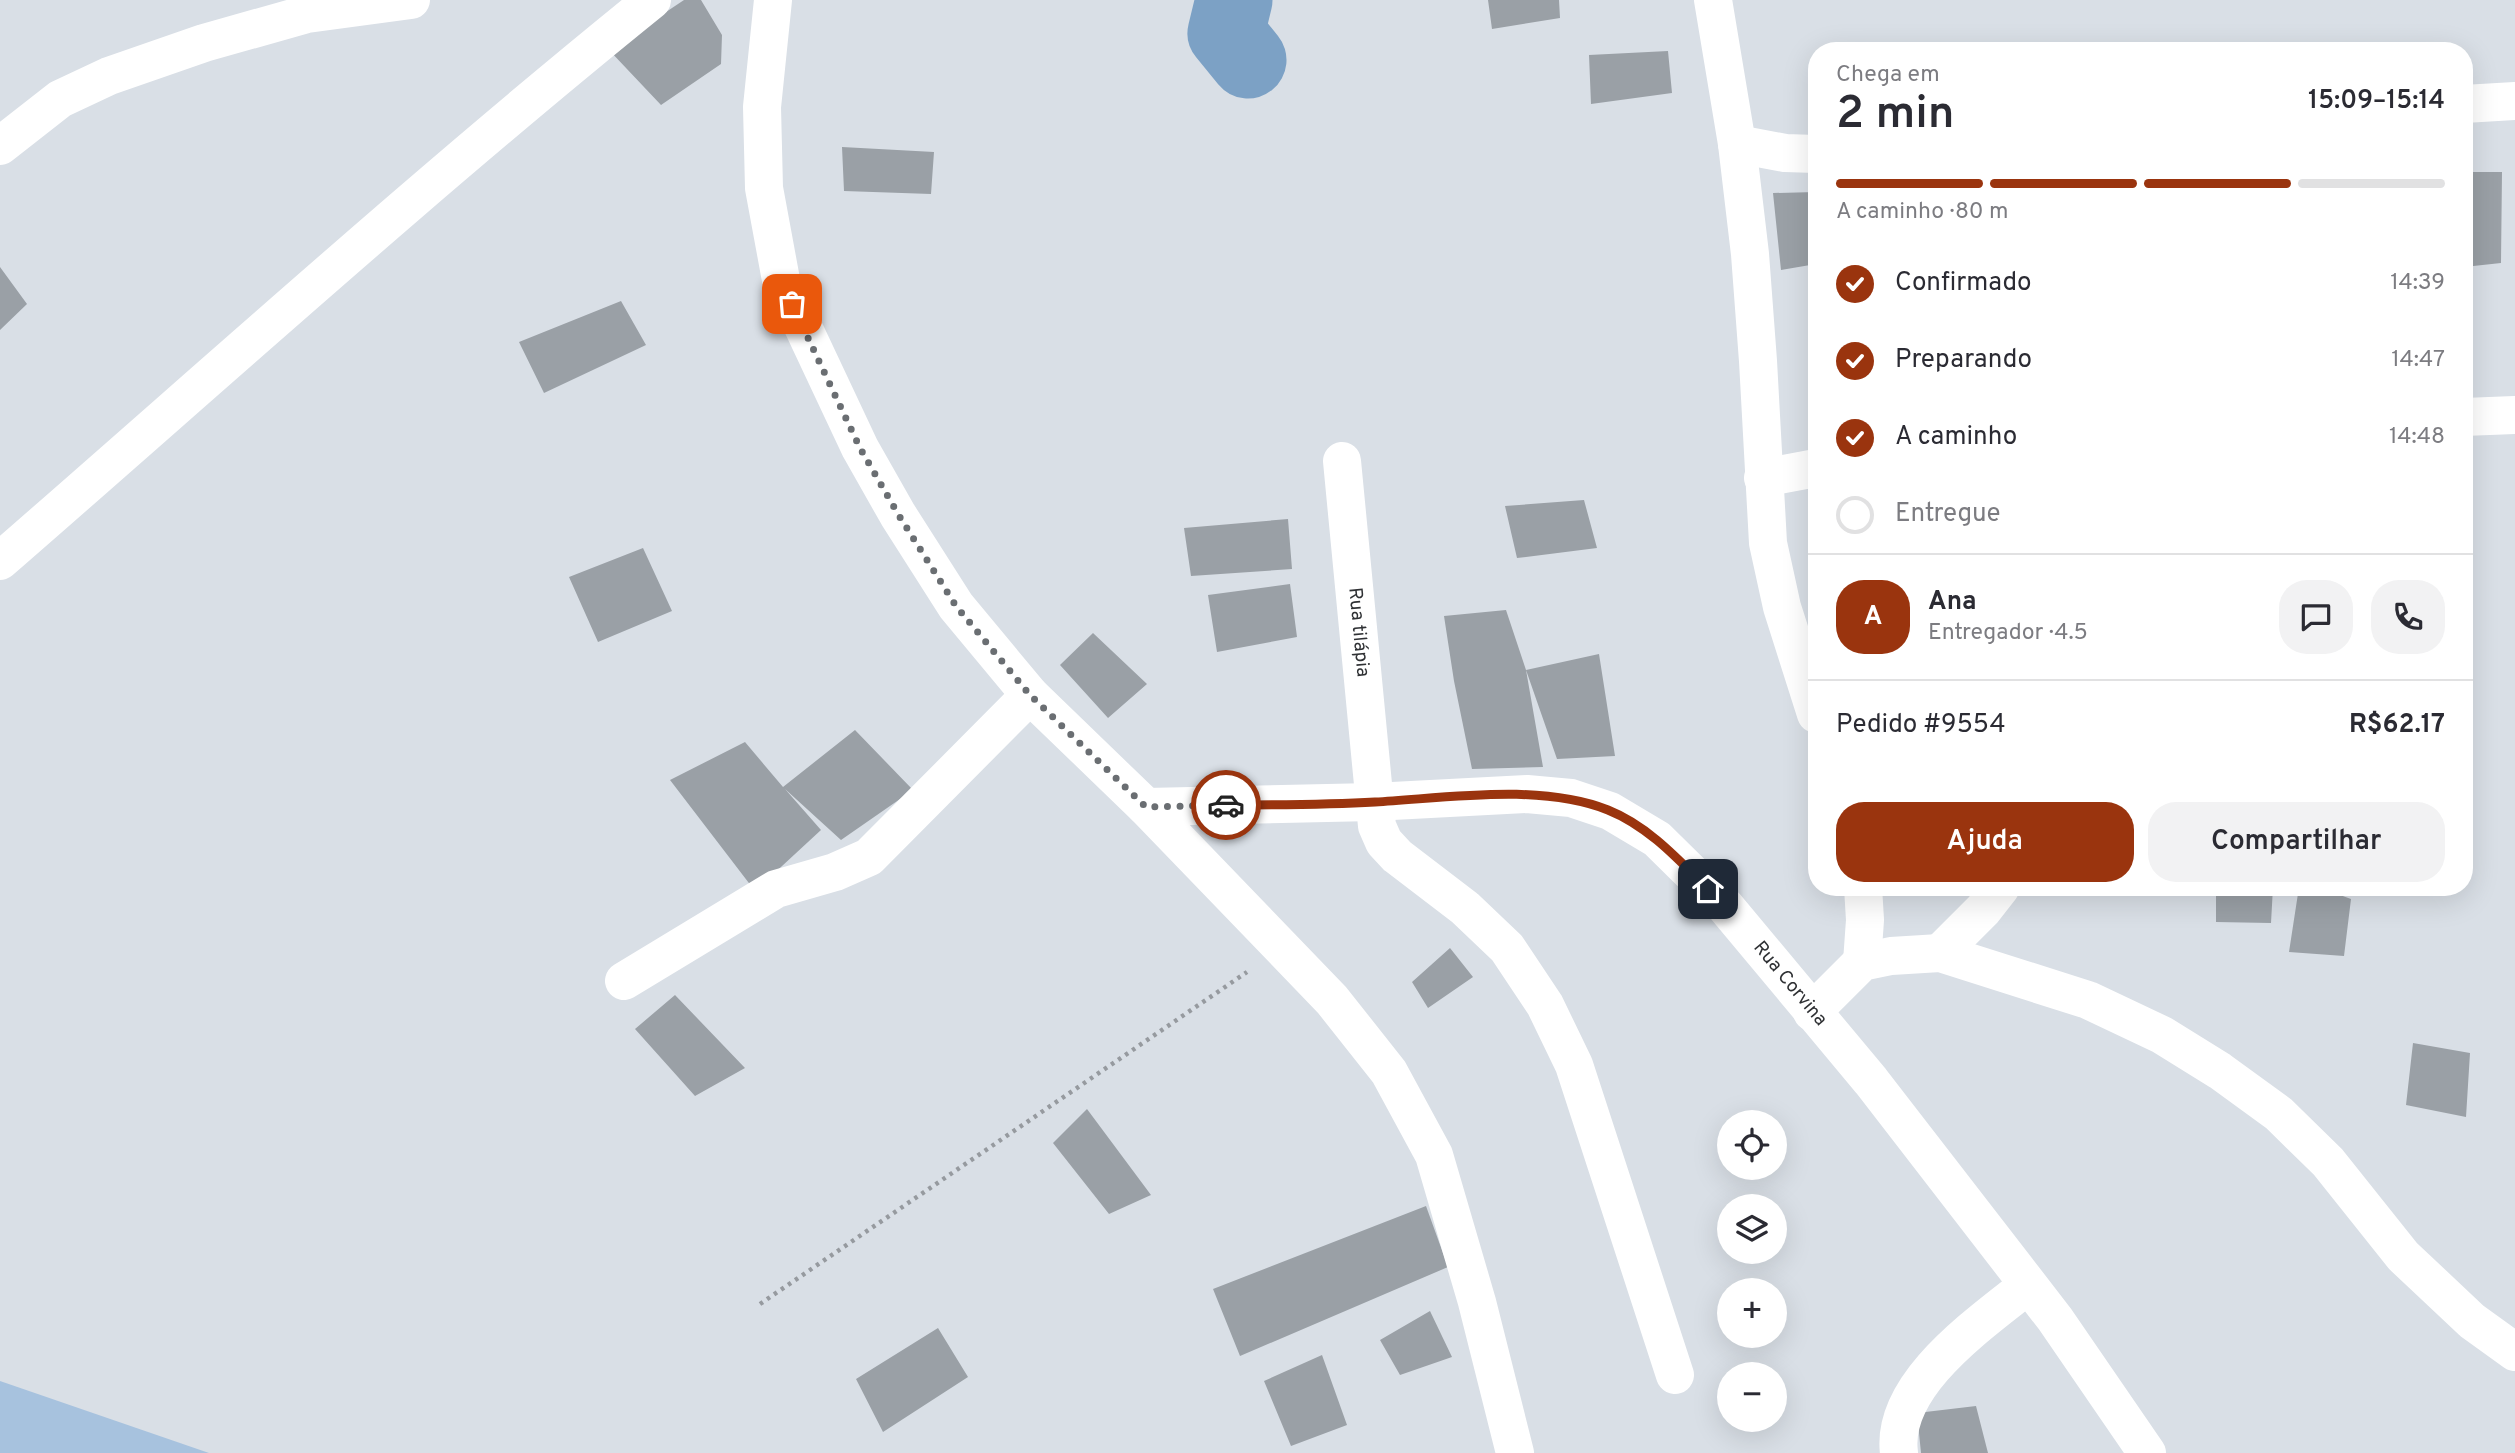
<!DOCTYPE html>
<html lang="pt">
<head>
<meta charset="utf-8">
<style>
  :root { --surface:#fff; --page:#f2f2f3; --text:#2b2b33; --muted:#7c7c81; --line:#e1e1e2; --accent:#9a340e }
  body { margin:0; font-family:Overpass,sans-serif; background:var(--page); color:var(--text); height:100vh; display:flex; flex-direction:column; font-size:26px; white-space:nowrap }
  * { box-sizing:border-box; margin:0 }
  p { font-size:23px; color:var(--muted) }
  .icon { flex:none; width:38px; height:38px; fill:none; stroke:currentColor; stroke-width:2; stroke-linecap:round; stroke-linejoin:round }
  .map { position:relative; flex:1; overflow:hidden }
  .drawer { position:absolute; left:1808px; top:42px; width:665px; height:854px; display:flex; flex-direction:column; background:var(--surface); border-radius:28px; box-shadow:0 7px 28px #0002 }
  .drawer>* { flex:none }
  .tools { position:absolute; left:1717px; top:1110px; display:grid; gap:14px }
  .tools a { display:grid; place-items:center; width:70px; height:70px; border-radius:50%; background:var(--surface); box-shadow:0 7px 28px #0002; font-size:35px }
  .pin { position:absolute; display:grid; place-items:center; width:60px; height:60px; color:#fff; margin:-30px; border-radius:14px; box-shadow:0 4px 10px #0006 }
  .courier { position:absolute; display:grid; place-items:center; width:70px; height:70px; margin:-35px; border:5px solid #9a340e; border-radius:50%; background:#fff; color:#222; box-shadow:0 2px 9px #0007 }
  .overview em { font-style:normal; font-weight:600 }
  .overview div { display:flex; flex-direction:column-reverse }
  .overview { display:flex; align-items:center; justify-content:space-between; height:119px; padding:0 28px }
  h1 { font-size:46px; font-weight:600; line-height:52px }
  .bar { display:grid; grid-template-columns:repeat(4,1fr); gap:10px 7px; align-content:center; height:84px; padding:0 28px }
  .bar i { height:9px; border-radius:5px; background:var(--line) }
  .bar .selected { background:var(--accent) }
  .bar p { grid-column:span 4 }
  .line { display:flex; align-items:center; gap:18px; padding:0 28px; border-top:2px solid var(--line) }
  .line div { flex:1 }
  .round { display:grid; place-items:center; flex:none; width:74px; height:74px; border-radius:28px; background:var(--page) }
  ol { padding:0 28px; list-style:none }
  li { display:flex; align-items:center; gap:21px; height:77px }
  li p { margin-inline-start:auto }
  li .icon { padding:7px; border-radius:50%; background:var(--accent); color:#fff; stroke-width:4 }
  li:last-child { color:var(--muted) }
  li i { width:38px; height:38px; border:4px solid var(--line); border-radius:50% }
  .action { display:flex; gap:14px; margin-top:auto; padding:14px 28px }
  .action a { flex:1; height:80px; border-radius:28px; background:var(--accent); color:#fff; font-size:28px; font-weight:600; line-height:80px; text-align:center }
  .action a+a { background:var(--page); color:var(--text) }
  .map>svg:first-child { display:block }
</style>
</head>
<body>
<div class="map">
<svg width="2515" height="1453" viewBox="0 0 2515 1453">
  <rect width="100%" height="100%" fill="#d9dfe6"/>
  <path fill="#a7c2de" d="M 0,1381 L 209,1453 L 0,1453 Z"/>
  <g fill="none" stroke-linecap="round" stroke-linejoin="round">
    <path stroke="#7ca1c5" stroke-width="77" d="M 1234,0 L 1226,33 L 1248,60"/>
  </g>
  <path fill="#9aa0a6" d="M 684,0 L 701,0 L 722,35 L 721,64 L 661,105 L 609,50 Z
    M 1488,0 L 1559,0 L 1560,18 L 1492,29 Z
    M 1668,51 L 1672,93 L 1591,104 L 1589,55 Z
    M 842,147 L 934,152 L 931,194 L 844,191 Z
    M 2464,172 L 2502,172 L 2501,263 L 2464,267 Z
    M 1816,192 L 1816,264 L 1781,270 L 1773,193 Z
    M 0,267 L 27,304 L 0,330 Z
    M 621,301 L 646,345 L 544,393 L 519,342 Z
    M 1584,500 L 1597,548 L 1517,558 L 1505,506 Z
    M 1288,519 L 1292,569 L 1191,576 L 1184,528 Z
    M 643,548 L 672,611 L 598,642 L 569,577 Z
    M 1290,584 L 1297,637 L 1217,652 L 1208,595 Z
    M 1506,610 L 1526,670 L 1543,767 L 1472,769 L 1454,681 L 1444,616 Z
    M 1093,633 L 1147,684 L 1108,718 L 1060,665 Z
    M 1599,654 L 1615,756 L 1557,759 L 1526,670 Z
    M 855,730 L 913,790 L 841,840 L 785,789 L 821,830 L 755,891 L 670,780 L 745,742 L 783,787 Z
    M 2216,887 L 2273,887 L 2271,923 L 2216,922 Z
    M 2299,887 L 2318,887 L 2351,899 L 2344,956 L 2289,952 Z
    M 1450,948 L 1473,977 L 1428,1008 L 1412,982 Z
    M 675,995 L 745,1068 L 695,1096 L 635,1029 Z
    M 2413,1043 L 2470,1053 L 2466,1117 L 2406,1105 Z
    M 1087,1109 L 1151,1195 L 1109,1214 L 1053,1143 Z
    M 1426,1206 L 1448,1267 L 1240,1356 L 1213,1289 Z
    M 1430,1311 L 1452,1357 L 1400,1375 L 1380,1340 Z
    M 938,1328 L 968,1377 L 883,1432 L 856,1379 Z
    M 1322,1355 L 1347,1425 L 1291,1446 L 1264,1381 Z
    M 1976,1406 L 1988,1453 L 1921,1453 L 1917,1413 Z"/>
  <g fill="none" stroke-linecap="round" stroke-linejoin="round">
    <path stroke="#969a9f" stroke-width="4.5" stroke-dasharray="3.5 5" stroke-linecap="butt" d="M 760,1304 L 1247,972"/>
    <g stroke="#fff" stroke-width="38">
      <path d="M 773,0 L 762,107 L 764,188 L 781,280 L 860,448 L 898,515 L 956,606 L 1030,695 L 1146,807 L 1332,1000 L 1389,1072 L 1434,1155 L 1477,1302 L 1515,1453"/>
      <path d="M 1713,0 L 1737,144 L 1750,254 L 1758,361 L 1768,543 L 1782,607 L 1816,714"/>
      <path d="M 2464,104 L 2515,101"/>
      <path d="M 1737,144 L 1785,153 L 1816,154"/>
      <path d="M 0,146 L 60,99 L 109,76 L 204,43 L 307,14 L 411,0"/>
      <path d="M 2464,417 L 2515,415"/>
      <path id="s1" d="M 1342,461 L 1377,826 L 1384,842 L 1397,856 L 1465,908 L 1507,948 L 1545,1005 L 1574,1065 L 1675,1375"/>
      <path d="M 1763,478 L 1816,468"/>
      <path d="M 0,561 C 216,373 429,180 652,0"/>
      <path id="s2" d="M 1146,807 L 1373,802 L 1527,794 L 1571,798 L 1610,811 L 1657,839 L 1725,906 L 1871,1081 L 2055,1319 L 2147,1453"/>
      <path d="M 1940,953 L 1983,910 L 2001,887"/>
      <path d="M 1862,962 L 1865,920 L 1863,887"/>
      <path d="M 624,981 L 776,889 L 835,872 L 869,857 L 1030,695"/>
      <path d="M 1812,1012 L 1862,962 L 1891,956 L 1940,953 L 2088,1000 L 2162,1035 L 2220,1071 L 2279,1114 L 2328,1162 L 2403,1256 L 2472,1321 L 2515,1352"/>
      <path d="M 1899,1453 C 1890,1384 1981,1323 2028,1285"/>
    </g>
  </g>
  <g fill="none" stroke-linecap="round" stroke-linejoin="round">
    <path stroke="#6a6e72" stroke-width="7" stroke-dasharray="0 12.6" d="M 792,304 L 860,448 L 898,514 L 956,606 L 1030,695 L 1146,807 L 1226,805"/>
    <path stroke="#9a340e" stroke-width="9" d="M 1226,805 C 1275,805 1325,805 1375,802 C 1448,798 1540,783 1608,810 C 1648,826 1678,859 1708,889"/>
  </g>
  <g text-anchor="middle" dominant-baseline="central" stroke-width="7" stroke-linejoin="round" paint-order="stroke">
    <g font-size="19" fill="#2f3134" stroke="#d9dfe6">
      <text stroke="none"><textPath href="#s1" startOffset="172">Rua tilápia</textPath></text>
      <text stroke="none"><textPath href="#s2" startOffset="718">Rua Corvina</textPath></text>
    </g>
  </g>
</svg>
<div class="tools">
<a><svg class="icon" aria-label="locate" viewBox="0 0 24 24"><circle cx="12" cy="12" r="6"/><path d="M12 2v4M12 18v4M2 12h4M18 12h4"/></svg></a>
<a><svg class="icon" aria-label="layers" viewBox="0 0 24 24"><path d="M12 4l9 5-9 5-9-5zM3 14l9 5 9-5"/></svg></a>
<a>+</a>
<a>−</a>
</div>
<div class="pin" style="left:792px;top:304px;background:#ea580c"><svg class="icon" aria-label="bag" viewBox="0 0 24 24"><path d="M5 8h14l-1 12H6zM9 8a3 3 0 0 1 6 0"/></svg></div>
<div class="pin" style="left:1708px;top:889px;background:#1f2937"><svg class="icon" aria-label="home" viewBox="0 0 24 24"><path d="M3 11l9-7 9 7M6 9v11h12V9"/></svg></div>
<div class="courier" style="left:1226px;top:805px"><svg class="icon" aria-label="car" viewBox="0 0 24 24"><path d="M5 17H2v-5l4-1 3-4h7l3 4 3 1v5h-3M9 17h6M6 11h13"/><circle cx="7" cy="17" r="2"/><circle cx="17" cy="17" r="2"/></svg></div>
<section class="drawer">
<div class="overview"><div><h1>2 min</h1><p>Chega em</p></div><em>15:09–15:14</em></div>
<div class="bar"><i class="selected"></i><i class="selected"></i><i class="selected"></i><i></i><p>A caminho · 80 m</p></div>
<ol>
<li><svg class="icon" aria-label="check" viewBox="0 0 24 24"><path d="M5 12l5 5 9-10"/></svg>Confirmado<p>14:39</p></li>
<li><svg class="icon" aria-label="check" viewBox="0 0 24 24"><path d="M5 12l5 5 9-10"/></svg>Preparando<p>14:47</p></li>
<li><svg class="icon" aria-label="check" viewBox="0 0 24 24"><path d="M5 12l5 5 9-10"/></svg>A caminho<p>14:48</p></li>
<li><i></i>Entregue</li>
</ol>
<div class="line" style="height:126px"><b class="round" style="background:var(--accent);color:#fff">A</b><div><b>Ana</b><p>Entregador · 4.5</p></div><a class="round"><svg class="icon" aria-label="chat" viewBox="0 0 24 24"><path d="M4 5h16v11H9l-5 4z"/></svg></a><a class="round"><svg class="icon" aria-label="phone" viewBox="0 0 24 24"><path d="M5 4h4l2 5-3 2q2 4 5 5l2-3 5 2v4C11 20 4 13 5 4z"/></svg></a></div>
<div class="line" style="height:91px"><div>Pedido #9554</div><b>R$62.17</b></div>
<div class="action"><a>Ajuda</a><a>Compartilhar</a></div>
</section>
</div>
</body>
</html>
